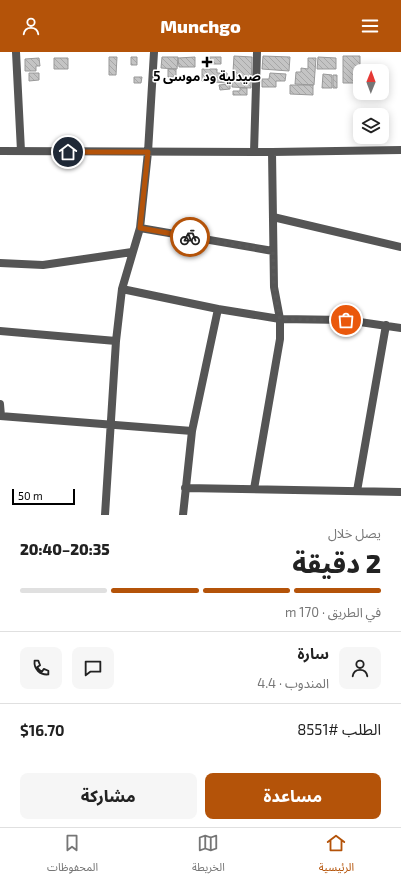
<!DOCTYPE html>
<html lang="ar">
<head>
<meta charset="utf-8">
<style>
  :root { --surface:#fff; --page:#f6f6f6; --text:#222; --muted:#767676; --line:#e0e0e0; --accent:#b45309 }
  body { margin:0; font-family:"Exo 2","Noto Sans Arabic",sans-serif; background:var(--page); color:var(--text); direction:rtl; height:100vh; display:flex; flex-direction:column; font-size:15px; white-space:nowrap }
  * { box-sizing:border-box; margin:0 }
  p { font-size:13px; color:var(--muted) }
  .icon { flex:none; width:22px; height:22px; fill:none; stroke:currentColor; stroke-width:2; stroke-linecap:round; stroke-linejoin:round }
  .map { position:relative; height:463px; overflow:hidden; direction:ltr }
  .side { display:flex; flex-direction:column; background:var(--surface); flex:1 }
  .side>* { flex:none }
  .needle { width:26px; rotate:1deg }
  .controls { position:absolute; left:353px; top:12px; display:grid; gap:8px }
  .controls a { display:grid; place-items:center; width:36px; height:36px; border-radius:8px; background:var(--surface); box-shadow:0 2px 10px #0003; font-size:20px }
  .scale { position:absolute; left:12px; bottom:10px; width:63px; box-sizing:border-box; padding-left:4px; border:2px solid #000; border-top:0; font-size:11px; line-height:14px; white-space:nowrap; color:#000; -webkit-text-stroke:3px #fff; paint-order:stroke }
  .pin { position:absolute; display:grid; place-items:center; width:34px; height:34px; color:#fff; margin:-17px; border:2px solid #fff; border-radius:50%; box-shadow:0 1px 4px #0007 }
  .courier { position:absolute; display:grid; place-items:center; width:40px; height:40px; margin:-20px; border:3px solid #b45309; border-radius:50%; background:#fff; color:#222; box-shadow:0 1px 5px #0007 }
  .head em { font-style:normal; font-weight:800 }
  .head div { display:flex; flex-direction:column-reverse }
  .head { display:flex; align-items:center; justify-content:space-between; height:68px; padding:0 20px }
  h1 { font-size:26px; font-weight:800; line-height:30px }
  .bar { display:grid; grid-template-columns:repeat(4,1fr); gap:6px 4px; align-content:center; height:48px; padding:0 20px }
  .bar i { height:5px; border-radius:3px; background:var(--line) }
  .bar .on { background:var(--accent) }
  .bar p { grid-column:span 4 }
  .line { display:flex; align-items:center; gap:10px; padding:0 20px; border-top:1px solid var(--line) }
  .line div { flex:1 }
  .round { display:grid; place-items:center; flex:none; width:42px; height:42px; border-radius:8px; background:var(--page) }
  .button { display:flex; gap:8px; margin-top:auto; padding:8px 20px }
  .button a { flex:1; height:46px; border-radius:8px; background:var(--accent); color:#fff; font-size:16px; font-weight:800; line-height:46px; text-align:center }
  .button a+a { background:var(--page); color:var(--text) }
  header { display:flex; justify-content:space-between; align-items:center; height:52px; padding:0 20px; background:var(--accent); color:#fff; font-size:18px; font-weight:800 }
  .menu { display:flex; justify-content:space-around; align-items:center; height:56px; border-top:1px solid var(--line); background:var(--surface); font-size:11px; color:var(--muted) }
  .menu a { display:grid; justify-items:center; gap:2px }
  .menu .on { color:var(--accent) }
  .map>svg:first-child { display:block }
</style>
</head>
<body>
<header><svg class="icon" aria-label="menu" viewBox="0 0 24 24"><path d="M4 6h16M4 12h16M4 18h16"/></svg>Munchgo<svg class="icon" aria-label="person" viewBox="0 0 24 24"><circle cx="12" cy="8" r="4"/><path d="M4 21q1-7 8-7t8 7"/></svg></header>
<div class="map">
<svg width="401" height="463" viewBox="0 0 401 463">
  <defs>
    <pattern id="building-back-hatch" width="6" height="6" patternUnits="userSpaceOnUse"><rect width="6" height="6" fill="#c4c4c4"/><path d="M-1 5l2 2M0 0l6 6M5-1l2 2" fill="none" stroke="#a7a7a7"/></pattern>
  </defs>
  <rect width="100%" height="100%" fill="#fff"/>
  <path fill="url(#building-back-hatch)" stroke="#999" d="M 234,4 L 252,5 L 251,36 L 232,35 Z
    M 263,4 L 290,5 L 289,19 L 262,17 Z
    M 343,4 L 360,4 L 360,31 L 343,31 Z
    M 109,5 L 117,5 L 116,23 L 109,23 Z
    M 131,5 L 137,5 L 137,13 L 131,13 Z
    M 162,5 L 178,5 L 177,17 L 161,16 Z
    M 195,5 L 195,15 L 179,15 L 178,6 Z
    M 206,5 L 221,5 L 221,12 L 206,12 Z
    M 318,5 L 336,6 L 336,17 L 317,17 Z
    M 39,6 L 40,14 L 36,14 L 36,19 L 25,19 L 25,7 Z
    M 54,6 L 68,6 L 68,17 L 54,17 Z
    M 308,6 L 316,6 L 314,33 L 295,32 L 296,20 L 301,20 L 301,16 L 308,17 Z
    M 168,17 L 176,17 L 176,25 L 168,25 Z
    M 202,17 L 217,17 L 217,21 L 227,21 L 227,31 L 202,29 Z
    M 29,21 L 39,21 L 39,28 L 29,29 Z
    M 270,21 L 286,22 L 285,29 L 276,29 L 276,35 L 262,35 L 262,27 L 269,27 Z
    M 323,22 L 332,23 L 332,36 L 322,36 Z
    M 333,23 L 337,23 L 337,36 L 333,36 Z
    M 134,25 L 142,25 L 141,31 L 134,31 Z
    M 230,32 L 230,37 L 220,38 L 219,33 Z
    M 290,33 L 313,33 L 313,43 L 290,42 Z
    M 240,36 L 247,36 L 247,43 L 233,43 L 233,39 L 240,39 Z"/>
  <g fill="none" stroke-linecap="round" stroke-linejoin="round">
    <path stroke="#555" stroke-width="8" d="M 16,0 L 21,99
      M 0,99 L 272,100 L 401,98
      M 254,100 L 257,0
      M 273,165 L 401,195
      M 140,176 L 273,199
      M 0,211 L 43,213 L 132,200
      M 122,237 L 218,257 L 280,267 L 346,268 L 401,276
      M 0,279 L 116,289
      M 0,352 L 1,364
      M 0,364 L 192,379
      M 185,436 L 401,440
      M 254,437 L 280,287 L 280,267 L 274,235 L 272,100
      M 357,439 L 386,273
      M 105,463 L 116,289 L 122,237 L 140,176 L 148,100 L 154,0
      M 183,463 L 192,379 L 218,257"/>
  </g>
  <g fill="none" stroke-linecap="round" stroke-linejoin="round">
    <path stroke="#595959" stroke-width="4" stroke-dasharray="0 7.2" d="M 190,185 L 273,199 L 274,235 L 280,267 L 346,268"/>
    <path stroke="#b45309" stroke-width="5" d="M 68,100 L 148,100 L 140,176 L 190,185"/>
  </g>
  <path fill="#000" stroke="#fff" stroke-width="1.5" d="M205 4h4v4h4v4h-4v4h-4v-4h-4v-4h4z"/>
  <g text-anchor="middle" dominant-baseline="central" stroke-width="3" stroke-linejoin="round" paint-order="stroke">
    <g font-size="13" font-weight="bold" fill="#000" stroke="#fff">
      <text x="207" y="24">صيدلية ود موسى 5</text>
    </g>
  </g>
</svg>
<div class="controls">
<a><svg class="needle" viewBox="-14 -14 28 28"><path d="M0-13l5 13h-10z" fill="#e53935"/><path d="M0 13l5-13h-10z" fill="#767676"/></svg></a>
<a><svg class="icon" aria-label="layers" viewBox="0 0 24 24"><path d="M12 4l9 5-9 5-9-5zM3 14l9 5 9-5"/></svg></a>
</div>
<div class="scale">50 m</div>
<div class="pin" style="left:346px;top:268px;background:#ea580c"><svg class="icon" aria-label="bag" viewBox="0 0 24 24"><path d="M5 8h14l-1 12H6zM9 8a3 3 0 0 1 6 0"/></svg></div>
<div class="pin" style="left:68px;top:100px;background:#1f2937"><svg class="icon" aria-label="home" viewBox="0 0 24 24"><path d="M3 11l9-7 9 7M6 9v11h12V9"/></svg></div>
<div class="courier" style="left:190px;top:185px"><svg class="icon" aria-label="bike" viewBox="0 0 24 24"><circle cx="6" cy="16" r="4"/><circle cx="18" cy="16" r="4"/><path d="M6 16l4-8h5l3 8M10 8l3 8H6M13 5h3"/></svg></div>
</div>
<section class="side">
<div class="head"><div><h1>2 دقيقة</h1><p>يصل خلال</p></div><em>20:35–20:40</em></div>
<div class="bar"><i class="on"></i><i class="on"></i><i class="on"></i><i></i><p>في الطريق · 170 m</p></div>
<div class="line" style="height:72px"><a class="round"><svg class="icon" aria-label="person" viewBox="0 0 24 24"><circle cx="12" cy="8" r="4"/><path d="M4 21q1-7 8-7t8 7"/></svg></a><div><b>سارة</b><p>المندوب · 4.4</p></div><a class="round"><svg class="icon" aria-label="chat" viewBox="0 0 24 24"><path d="M4 5h16v11H9l-5 4z"/></svg></a><a class="round"><svg class="icon" aria-label="phone" viewBox="0 0 24 24"><path d="M5 4h4l2 5-3 2q2 4 5 5l2-3 5 2v4C11 20 4 13 5 4z"/></svg></a></div>
<div class="line" style="height:52px"><div>الطلب #8551</div><b>$16.70</b></div>
<div class="button"><a>مساعدة</a><a>مشاركة</a></div>
</section>
<nav class="menu">
<a class="on"><svg class="icon" aria-label="home" viewBox="0 0 24 24"><path d="M3 11l9-7 9 7M6 9v11h12V9"/></svg>الرئيسية</a>
<a><svg class="icon" aria-label="map" viewBox="0 0 24 24"><path d="M3 6l6-2 6 2 6-2v14l-6 2-6-2-6 2zM9 4v14M15 6v14"/></svg>الخريطة</a>
<a><svg class="icon" aria-label="saved" viewBox="0 0 24 24"><path d="M7 4h10v16l-5-4-5 4z"/></svg>المحفوظات</a>
</nav>
</body>
</html>
